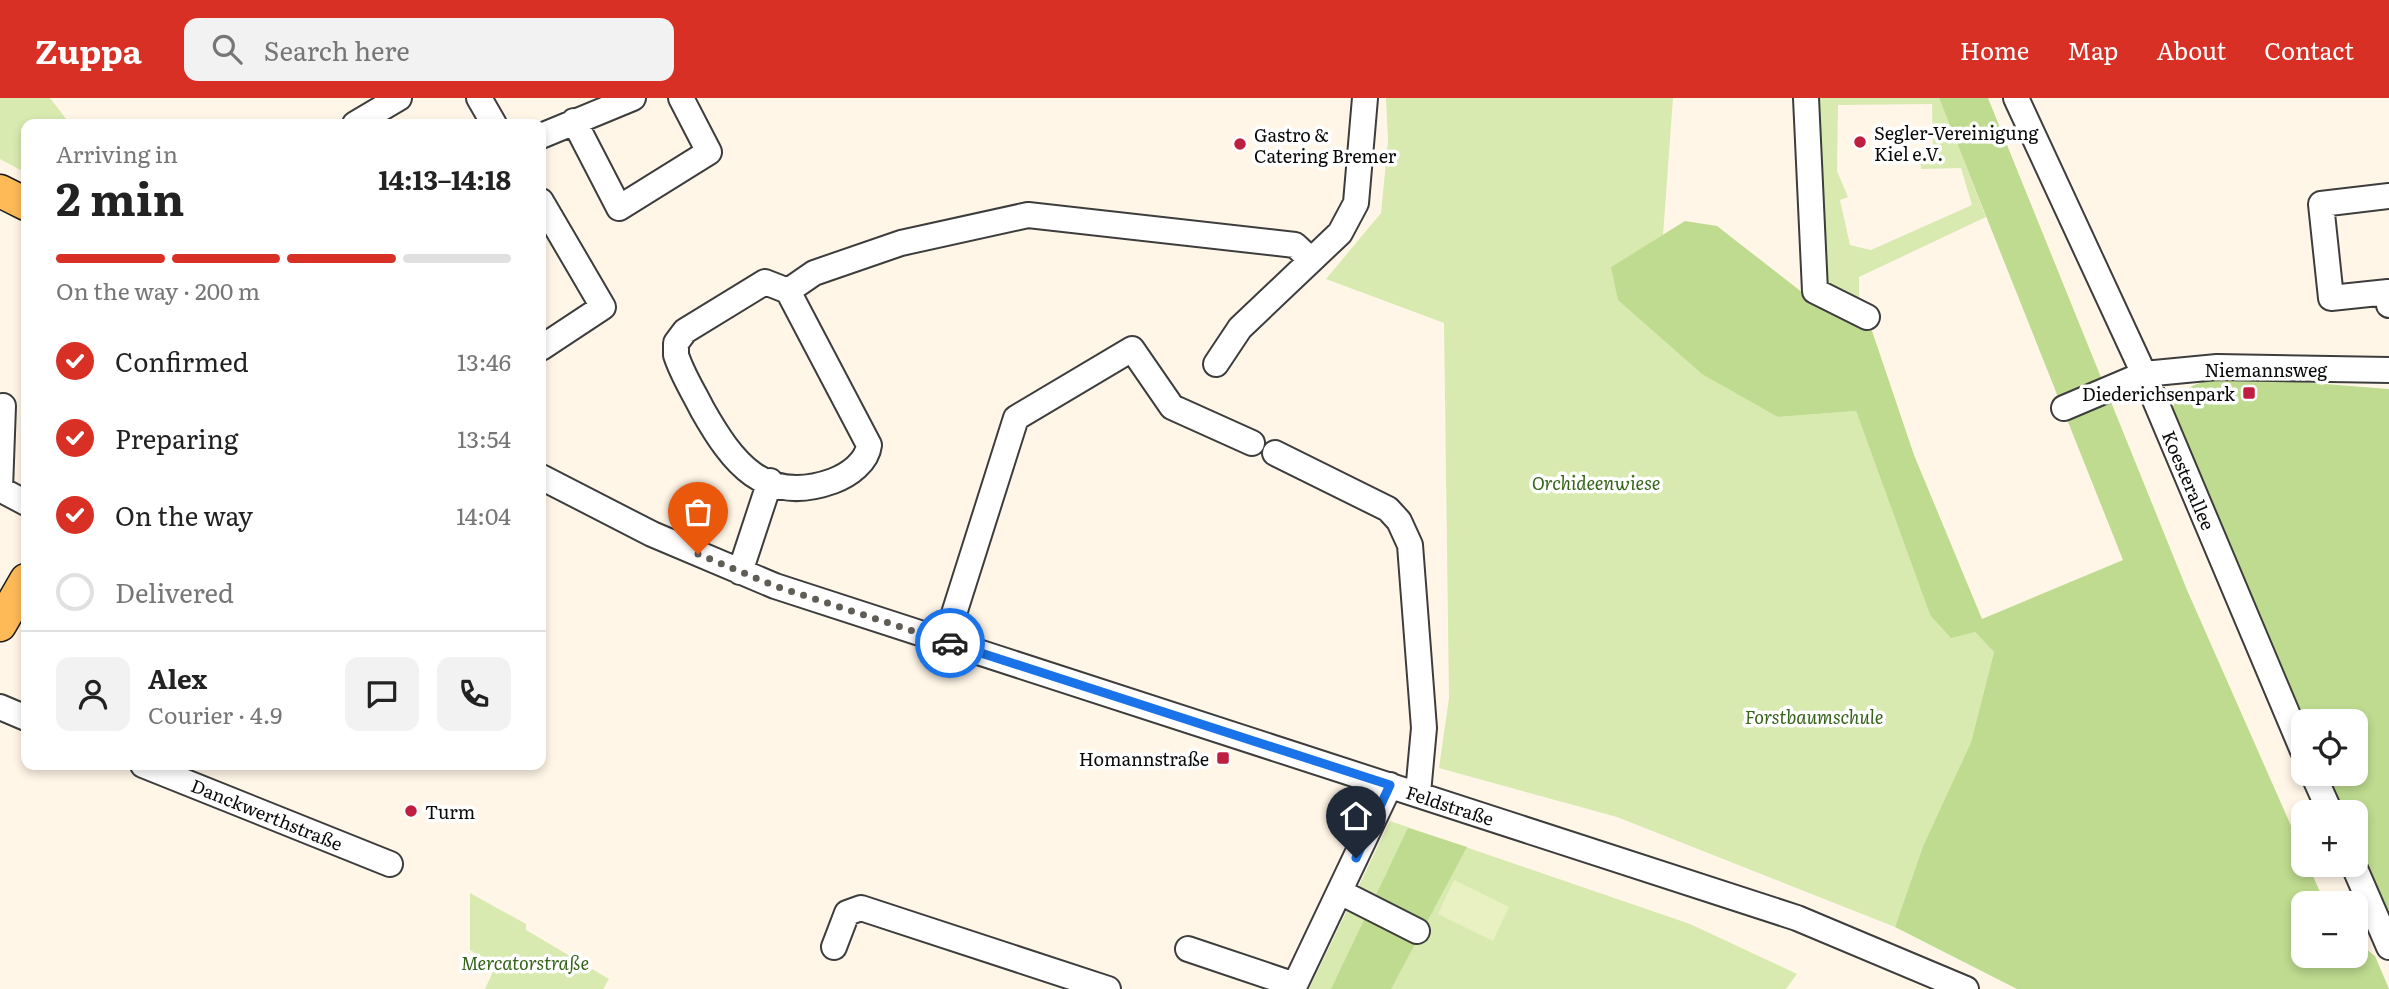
<!DOCTYPE html>
<html lang="en">
<head>
<meta charset="utf-8">
<style>
  :root { --surface:#fff; --page:#f2f2f2; --text:#222; --muted:#767676; --line:#e0e0e0; --accent:#d93025 }
  body { margin:0; font-family:Literata,serif; background:var(--page); color:var(--text); height:100vh; display:flex; flex-direction:column; font-size:26px; white-space:nowrap }
  * { box-sizing:border-box; margin:0 }
  p { font-size:23px; color:var(--muted) }
  .icon { flex:none; width:38px; height:38px; fill:none; stroke:currentColor; stroke-width:2; stroke-linecap:round; stroke-linejoin:round }
  .map { position:relative; flex:1; overflow:hidden }
  .side { position:absolute; left:21px; top:21px; width:525px; height:651px; display:flex; flex-direction:column; background:var(--surface); border-radius:14px; box-shadow:0 4px 10px #0003 }
  .side>* { flex:none }
  .buttons { position:absolute; left:2291px; top:611px; display:grid; gap:14px }
  .buttons a { display:grid; place-items:center; width:77px; height:77px; border-radius:14px; background:var(--surface); box-shadow:0 4px 10px #0003; font-size:35px }
  .pin { position:absolute; display:grid; place-items:center; width:60px; height:60px; color:#fff; margin:-72px -30px; border-radius:50% 50% 50% 0; rotate:-45deg; box-shadow:0 0 7px #0007 }
  .pin .icon { rotate:45deg }
  .courier { position:absolute; display:grid; place-items:center; width:70px; height:70px; margin:-35px; border:5px solid #1a73e8; border-radius:50%; background:#fff; color:#222; box-shadow:0 2px 9px #0007 }
  .head em { font-style:normal; font-weight:700 }
  .head div { display:flex; flex-direction:column-reverse }
  .head { display:flex; align-items:center; justify-content:space-between; height:119px; padding:0 35px }
  h1 { font-size:46px; font-weight:700; line-height:52px }
  .bar { display:grid; grid-template-columns:repeat(4,1fr); gap:10px 7px; align-content:center; height:84px; padding:0 35px }
  .bar i { height:9px; border-radius:5px; background:var(--line) }
  .bar .on { background:var(--accent) }
  .bar p { grid-column:span 4 }
  .line { display:flex; align-items:center; gap:18px; padding:0 35px; border-top:2px solid var(--line) }
  .line div { flex:1 }
  .round { display:grid; place-items:center; flex:none; width:74px; height:74px; border-radius:14px; background:var(--page) }
  ol { padding:0 35px; list-style:none }
  li { display:flex; align-items:center; gap:21px; height:77px }
  li p { margin-inline-start:auto }
  li .icon { padding:7px; border-radius:50%; background:var(--accent); color:#fff; stroke-width:4 }
  li:last-child { color:var(--muted) }
  li i { width:38px; height:38px; border:4px solid var(--line); border-radius:50% }
  header { display:flex; align-items:center; gap:42px; box-sizing:border-box; height:98px; padding:0 35px; background:var(--accent); color:#fff }
  header strong { font-size:33px }
  nav { display:flex; gap:38px; margin-inline-start:auto; font-size:24px }
  .search { width:490px; height:63px; background:var(--page); display:flex; align-items:center; gap:18px; box-sizing:border-box; padding:0 24px; border-radius:14px; color:var(--muted); font-size:26px }
  .map>svg:first-child { display:block }
</style>
</head>
<body>
<header>
<strong>Zuppa</strong>
<div class="search"><svg class="icon" aria-label="search" viewBox="0 0 24 24"><circle cx="10" cy="10" r="6"/><path d="M15 15l6 6"/></svg>Search here</div>
<nav><a>Home</a><a>Map</a><a>About</a><a>Contact</a></nav>
</header>
<div class="map">
<svg width="2389" height="891" viewBox="0 0 2389 891">
  <rect width="100%" height="100%" fill="#fff6e7"/>
  <path fill="#d8eab0" fill-rule="evenodd" d="M 0,0 L 50,0 L 70,26 L 26,26 L 26,75 L 0,61 Z
    M 1386,0 L 1673,0 L 1663,137 L 1611,169 L 1778,319 L 1856,313 L 1930,517 L 1975,534 L 1994,554 L 1971,644 L 1923,748 L 1895,829 L 1617,719 L 1439,670 L 1449,600 L 1444,225 L 1326,181 L 1381,115 L 1388,43 Z
    M 1806,0 L 1939,0 L 1986,119 L 1859,179 L 1859,199 L 1867,219 L 1815,193 ZM 1932,6 L 1933,59 L 1920,59 L 1921,71 L 1961,70 L 1972,107 L 1871,152 L 1850,147 L 1840,102 L 1848,99 L 1837,73 L 1838,7 Z
    M 1390,723 L 1690,826 L 1797,876 L 1786,891 L 1309,891 Z
    M 470,795 L 526,826 L 526,832 L 609,881 L 603,891 L 485,891 L 496,867 L 470,852 Z"/>
  <path fill="#bedb8f" d="M 1939,0 L 1988,0 L 2187,492 L 2303,755 L 2303,766 L 2308,767 L 2325,805 L 2303,805 L 2303,858 L 2356,858 L 2356,843 L 2375,858 L 2389,891 L 2017,891 L 1895,829 L 1923,748 L 1971,644 L 1994,554 L 1975,534 L 1951,540 L 1930,517 L 1856,313 L 1778,319 L 1702,276 L 1618,202 L 1611,169 L 1685,123 L 1717,128 L 1830,216 L 1870,227 L 1914,357 L 1982,521 L 2123,462 Z
    M 2247,280 L 2389,291 L 2389,824 L 2356,745 L 2356,714 L 2342,714 L 2326,676 L 2356,676 L 2356,623 L 2303,623 L 2171,315 C 2180,279 2216,282 2247,280 Z
    M 1408,730 L 1467,749 L 1391,891 L 1331,891 Z"/>
  <path fill="#e9f1c3" d="M 1454,782 L 1509,809 L 1493,843 L 1438,816 Z"/>
  <g fill="none" stroke-linecap="round" stroke-linejoin="round">
    <defs>
      <path id="minor" d="M 479,0 L 494,26
        M 1806,0 L 1815,193 L 1867,219
        M 2016,0 L 2144,276 L 2303,653
        M 574,23 L 619,110 L 709,54 L 681,0
        M 355,26 L 399,0
        M 541,38 L 633,0
        M 2389,98 L 2321,106 L 2331,200 L 2388,194 L 2389,207
        M 541,103 L 603,209 L 541,250
        M 788,193 L 869,347 C 867,364 849,377 833,383 C 764,408 732,364 702,311 C 693,293 682,276 676,257 L 676,245 L 685,233 L 765,184 L 788,193 L 814,175 L 901,145 L 1028,117 L 1295,147 L 1310,161
        M 1216,266 L 1240,230 L 1340,135 L 1356,105 L 1365,0
        M 3,308 L 0,391 L 26,405
        M 2064,310 L 2144,276 L 2217,269 L 2389,272
        M 1275,355 L 1388,411 L 1399,423 L 1410,447 L 1424,630 L 1418,695
        M 541,379 L 652,436 L 775,488 L 1797,820 L 1966,891
        M 740,474 L 770,383
        M 945,544 L 1016,320 L 1132,251 L 1172,309 L 1252,345
        M 0,609 L 26,620
        M 143,667 L 390,766
        M 2313,676 L 2330,714
        M 2353,766 L 2389,849
        M 1340,794 L 1417,833
        M 834,849 L 847,815 L 861,810 L 1108,891
        M 1188,851 L 1295,887
        M 1293,891 L 1390,687"/>
      <path id="major" d="M 0,93 L 26,106
        M 0,527 L 26,482"/>
    </defs>
    <use href="#minor" stroke="#3d3d3d" stroke-width="28"/>
    <use href="#major" stroke="#1b1b1b" stroke-width="35"/>
    <use href="#minor" stroke="#fff" stroke-width="24"/>
    <use href="#major" stroke="#ffba58" stroke-width="32"/>
  </g>
  <g fill="none" stroke-linecap="round" stroke-linejoin="round">
    <path stroke="#605d57" stroke-width="7" stroke-dasharray="0 12.6" d="M 698,456 L 775,488 L 950,545"/>
    <path stroke="#1a73e8" stroke-width="9" d="M 950,545 L 1390,687 L 1356,760"/>
  </g>
  <g fill="#bf1e41" stroke="#fff" stroke-width="2.5">
    <circle cx="1860" cy="44" r="7"/>
    <circle cx="1240" cy="46" r="7"/>
    <rect x="2242" y="288" width="14" height="14" rx="3.5"/>
    <rect x="1216" y="653" width="14" height="14" rx="3.5"/>
    <circle cx="411" cy="713" r="7"/>
  </g>
  <g text-anchor="middle" dominant-baseline="central" stroke-width="7" stroke-linejoin="round" paint-order="stroke">
    <g font-size="18" fill="#0a0a0a" stroke="#fff" text-anchor="start">
      <text x="1874" y="34">Segler-Vereinigung<tspan x="1874" dy="21">Kiel e.V.</tspan></text>
      <text x="1254" y="36">Gastro &amp;<tspan x="1254" dy="21">Catering Bremer</tspan></text>
      <text x="2235" y="295" text-anchor="end">Diederichsenpark</text>
      <text x="1209" y="660" text-anchor="end">Homannstraße</text>
      <text x="425" y="713">Turm</text>
    </g>
    <g font-size="18" fill="#0a0a0a" stroke="#fff">
      <text x="2266" y="271">Niemannsweg</text>
      <text transform="translate(2189 382) rotate(67)">Koesterallee</text>
      <text transform="translate(1450 707) rotate(18)">Feldstraße</text>
      <text transform="translate(267 716) rotate(22)">Danckwerthstraße</text>
    </g>
    <g font-size="18" font-style="italic" fill="#356319" stroke="#fff">
      <text x="1596" y="384">Orchideenwiese</text>
      <text x="1814" y="618">Forstbaumschule</text>
      <text x="525" y="864">Mercatorstraße</text>
    </g>
  </g>
</svg>
<div class="buttons">
<a><svg class="icon" aria-label="locate" viewBox="0 0 24 24"><circle cx="12" cy="12" r="6"/><path d="M12 2v4M12 18v4M2 12h4M18 12h4"/></svg></a>
<a>+</a>
<a>−</a>
</div>
<div class="pin" style="left:698px;top:456px;background:#ea580c"><svg class="icon" aria-label="bag" viewBox="0 0 24 24"><path d="M5 8h14l-1 12H6zM9 8a3 3 0 0 1 6 0"/></svg></div>
<div class="pin" style="left:1356px;top:760px;background:#1f2937"><svg class="icon" aria-label="home" viewBox="0 0 24 24"><path d="M3 11l9-7 9 7M6 9v11h12V9"/></svg></div>
<div class="courier" style="left:950px;top:545px"><svg class="icon" aria-label="car" viewBox="0 0 24 24"><path d="M5 17H2v-5l4-1 3-4h7l3 4 3 1v5h-3M9 17h6M6 11h13"/><circle cx="7" cy="17" r="2"/><circle cx="17" cy="17" r="2"/></svg></div>
<section class="side">
<div class="head"><div><h1>2 min</h1><p>Arriving in</p></div><em>14:13–14:18</em></div>
<div class="bar"><i class="on"></i><i class="on"></i><i class="on"></i><i></i><p>On the way · 200 m</p></div>
<ol>
<li><svg class="icon" aria-label="check" viewBox="0 0 24 24"><path d="M5 12l5 5 9-10"/></svg>Confirmed<p>13:46</p></li>
<li><svg class="icon" aria-label="check" viewBox="0 0 24 24"><path d="M5 12l5 5 9-10"/></svg>Preparing<p>13:54</p></li>
<li><svg class="icon" aria-label="check" viewBox="0 0 24 24"><path d="M5 12l5 5 9-10"/></svg>On the way<p>14:04</p></li>
<li><i></i>Delivered</li>
</ol>
<div class="line" style="height:126px"><a class="round"><svg class="icon" aria-label="person" viewBox="0 0 24 24"><circle cx="12" cy="8" r="4"/><path d="M4 21q1-7 8-7t8 7"/></svg></a><div><b>Alex</b><p>Courier · 4.9</p></div><a class="round"><svg class="icon" aria-label="chat" viewBox="0 0 24 24"><path d="M4 5h16v11H9l-5 4z"/></svg></a><a class="round"><svg class="icon" aria-label="phone" viewBox="0 0 24 24"><path d="M5 4h4l2 5-3 2q2 4 5 5l2-3 5 2v4C11 20 4 13 5 4z"/></svg></a></div>
</section>
</div>
</body>
</html>
